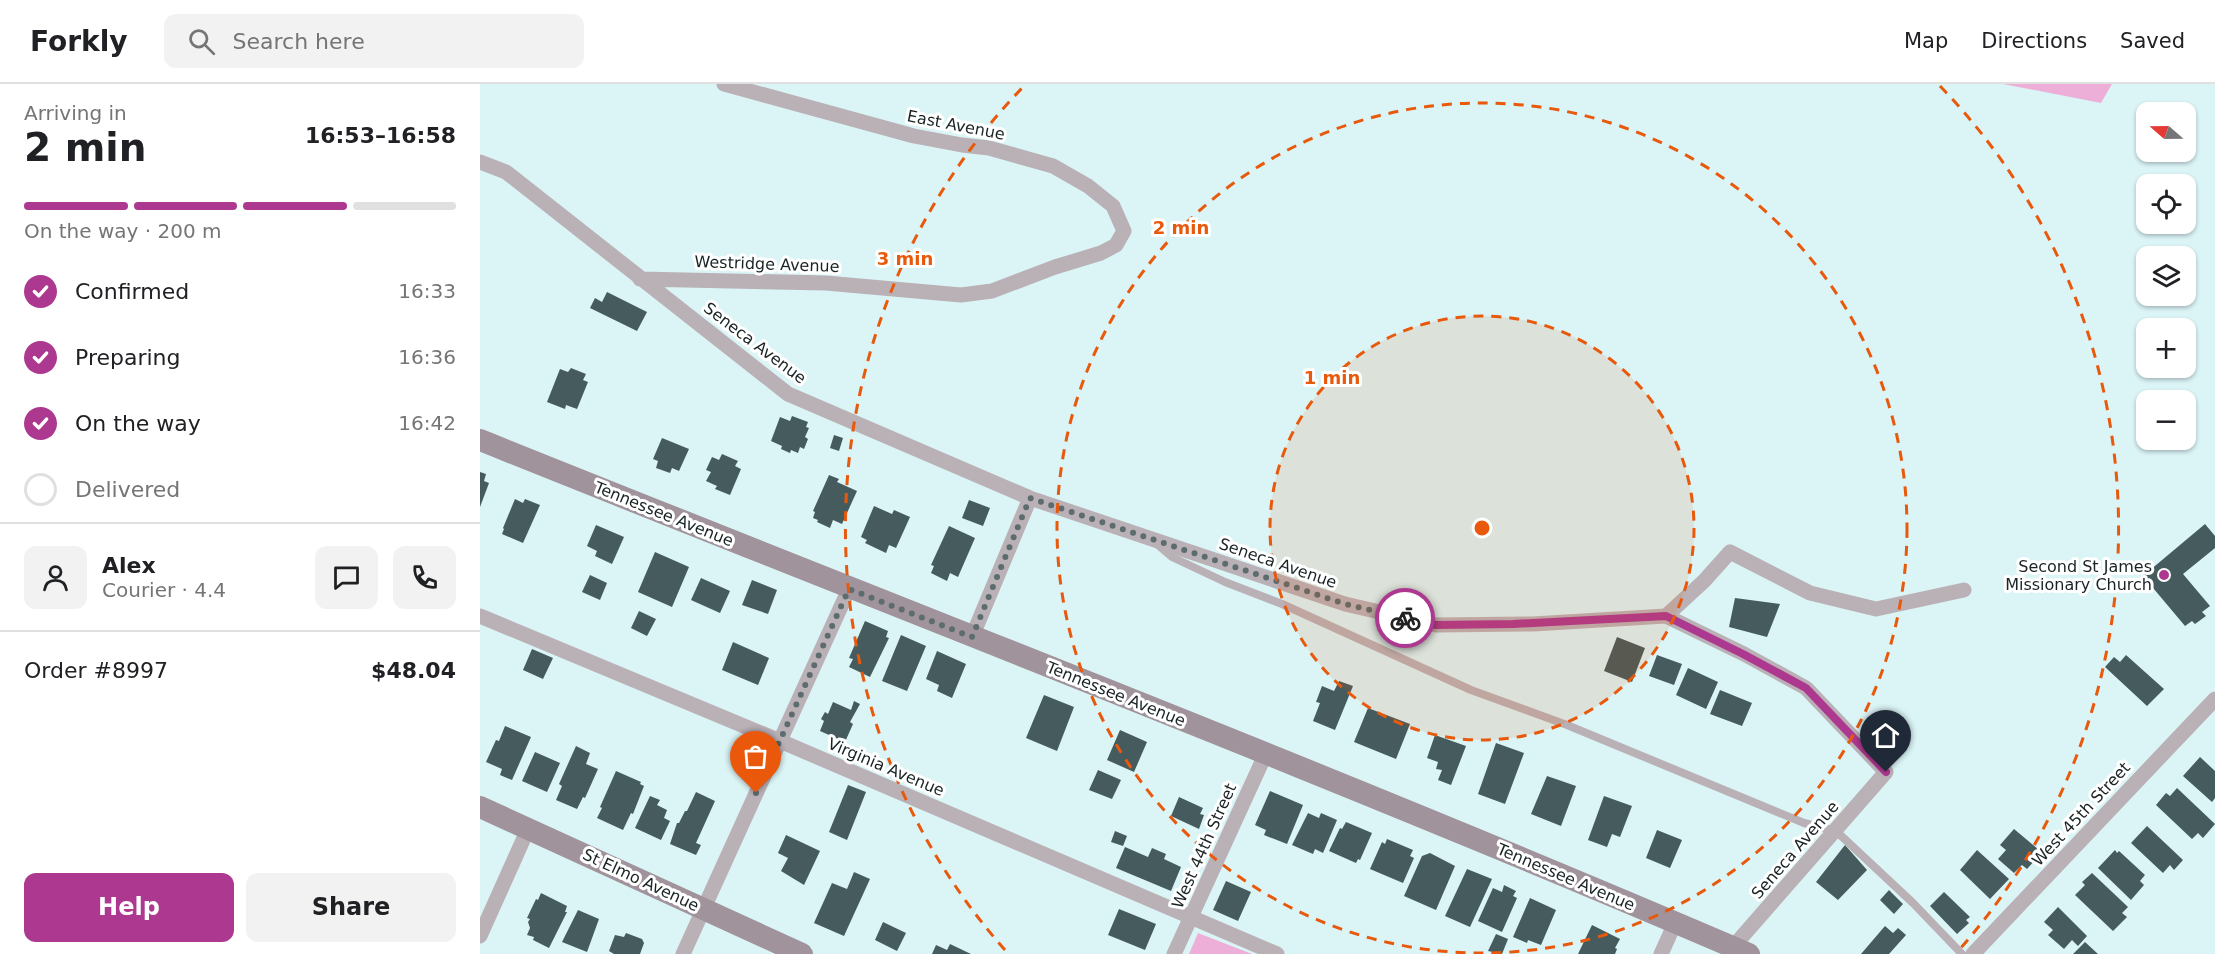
<!DOCTYPE html>
<html lang="en">
<head>
<meta charset="utf-8">
<style>
  :root { --surface:#fff; --page:#f2f2f2; --text:#202124; --muted:#757577; --line:#e0e0e0; --accent:#ad388f }
  body { margin:0; font-family:"DejaVu Sans",sans-serif; background:var(--page); color:var(--text); height:100vh; display:flex; flex-direction:column; font-size:22px; white-space:nowrap }
  * { box-sizing:border-box; margin:0 }
  p { font-size:20px; color:var(--muted) }
  .icon { flex:none; width:33px; height:33px; fill:none; stroke:currentColor; stroke-width:2; stroke-linecap:round; stroke-linejoin:round }
  .map { position:relative; flex:1; overflow:hidden }
  .sheet { display:flex; flex-direction:column; background:var(--surface); width:480px }
  .sheet>* { flex:none }
  .needle { width:39px; rotate:290deg }
  .fabs { position:absolute; left:1656px; top:18px; display:grid; gap:12px }
  .fabs a { display:grid; place-items:center; width:60px; height:60px; border-radius:12px; background:var(--surface); box-shadow:0 2px 4px #0004; font-size:30px }
  .pin { position:absolute; display:grid; place-items:center; width:51px; height:51px; color:#fff; margin:-62px -26px; border-radius:50% 50% 50% 0; rotate:-45deg; box-shadow:0 0 6px #0007 }
  .pin .icon { rotate:45deg }
  .courier { position:absolute; display:grid; place-items:center; width:60px; height:60px; margin:-30px; border:4px solid #ad388f; border-radius:50%; background:#fff; color:#222; box-shadow:0 2px 8px #0007 }
  .summary em { font-style:normal; font-weight:700 }
  .summary div { display:flex; flex-direction:column-reverse }
  .summary { display:flex; align-items:center; justify-content:space-between; height:102px; padding:0 24px }
  h1 { font-size:39px; font-weight:700; line-height:45px }
  .bar { display:grid; grid-template-columns:repeat(4,1fr); gap:9px 6px; align-content:center; height:72px; padding:0 24px }
  .bar i { height:8px; border-radius:4px; background:var(--line) }
  .bar .active { background:var(--accent) }
  .bar p { grid-column:span 4 }
  .line { display:flex; align-items:center; gap:15px; padding:0 24px; border-top:2px solid var(--line) }
  .line div { flex:1 }
  .round { display:grid; place-items:center; flex:none; width:63px; height:63px; border-radius:12px; background:var(--page) }
  ol { padding:0 24px; list-style:none }
  li { display:flex; align-items:center; gap:18px; height:66px }
  li p { margin-inline-start:auto }
  li .icon { padding:6px; border-radius:50%; background:var(--accent); color:#fff; stroke-width:4 }
  li:last-child { color:var(--muted) }
  li i { width:33px; height:33px; border:3px solid var(--line); border-radius:50% }
  .cta { display:flex; gap:12px; margin-top:auto; padding:12px 24px }
  .cta a { flex:1; height:69px; border-radius:12px; background:var(--accent); color:#fff; font-size:24px; font-weight:700; line-height:69px; text-align:center }
  .cta a+a { background:var(--page); color:var(--text) }
  header { display:flex; align-items:center; gap:36px; box-sizing:border-box; height:84px; padding:0 30px; background:var(--surface); border-bottom:2px solid var(--line) }
  header strong { font-size:28px }
  nav { display:flex; gap:33px; margin-inline-start:auto; font-size:21px }
  .search { width:420px; height:54px; background:var(--page); display:flex; align-items:center; gap:15px; box-sizing:border-box; padding:0 21px; border-radius:12px; color:var(--muted); font-size:22px }
  main { display:flex; flex:1; min-height:0 }
  .map>svg:first-child { display:block }
</style>
</head>
<body>
<header>
<strong>Forkly</strong>
<div class="search"><svg class="icon" aria-label="search" viewBox="0 0 24 24"><circle cx="10" cy="10" r="6"/><path d="M15 15l6 6"/></svg>Search here</div>
<nav><a>Map</a><a>Directions</a><a>Saved</a></nav>
</header>
<main>
<section class="sheet">
<div class="summary"><div><h1>2 min</h1><p>Arriving in</p></div><em>16:53–16:58</em></div>
<div class="bar"><i class="active"></i><i class="active"></i><i class="active"></i><i></i><p>On the way · 200 m</p></div>
<ol>
<li><svg class="icon" aria-label="check" viewBox="0 0 24 24"><path d="M5 12l5 5 9-10"/></svg>Confirmed<p>16:33</p></li>
<li><svg class="icon" aria-label="check" viewBox="0 0 24 24"><path d="M5 12l5 5 9-10"/></svg>Preparing<p>16:36</p></li>
<li><svg class="icon" aria-label="check" viewBox="0 0 24 24"><path d="M5 12l5 5 9-10"/></svg>On the way<p>16:42</p></li>
<li><i></i>Delivered</li>
</ol>
<div class="line" style="height:108px"><a class="round"><svg class="icon" aria-label="person" viewBox="0 0 24 24"><circle cx="12" cy="8" r="4"/><path d="M4 21q1-7 8-7t8 7"/></svg></a><div><b>Alex</b><p>Courier · 4.4</p></div><a class="round"><svg class="icon" aria-label="chat" viewBox="0 0 24 24"><path d="M4 5h16v11H9l-5 4z"/></svg></a><a class="round"><svg class="icon" aria-label="phone" viewBox="0 0 24 24"><path d="M5 4h4l2 5-3 2q2 4 5 5l2-3 5 2v4C11 20 4 13 5 4z"/></svg></a></div>
<div class="line" style="height:78px"><div>Order #8997</div><b>$48.04</b></div>
<div class="cta"><a>Help</a><a>Share</a></div>
</section>
<div class="map">
<svg width="1735" height="870" viewBox="0 0 1735 870">
  <rect width="100%" height="100%" fill="#dbf4f6"/>
  <path fill="#edafd8" d="M 1523,0 L 1632,0 L 1621,19 Z
    M 718,849 L 772,870 L 709,870 Z"/>
  <path fill="#455b5d" d="M 127,208 L 167,228 L 157,247 L 110,224 L 115,214 L 122,218 Z
    M 91,284 L 106,290 L 103,296 L 108,298 L 97,325 L 86,321 L 85,325 L 67,318 L 80,285 L 88,288 Z
    M 312,332 L 328,338 L 326,343 L 329,344 L 325,353 L 328,355 L 324,365 L 320,363 L 318,369 L 311,366 L 310,369 L 301,365 L 302,362 L 291,357 L 300,333 L 310,337 Z
    M 354,351 L 363,354 L 359,367 L 350,364 Z
    M 182,354 L 209,365 L 199,387 L 192,384 L 190,389 L 176,384 L 178,377 L 173,375 Z
    M 242,370 L 258,377 L 255,382 L 261,385 L 250,411 L 235,405 L 237,402 L 226,397 L 231,388 L 226,386 L 232,373 L 239,376 Z
    M 0,388 L 6,390 L 4,397 L 9,399 L 0,423 Z
    M 349,391 L 359,395 L 357,398 L 377,407 L 362,440 L 353,436 L 350,444 L 337,438 L 338,436 L 333,434 L 335,428 L 333,427 Z
    M 35,415 L 43,419 L 45,415 L 60,421 L 43,459 L 22,450 L 24,445 L 23,444 Z
    M 489,416 L 510,424 L 503,442 L 482,434 Z
    M 394,422 L 412,430 L 414,426 L 430,433 L 416,464 L 409,461 L 406,469 L 385,459 L 387,456 L 381,453 Z
    M 1725,440 L 1735,452 L 1735,464 L 1703,490 L 1730,522 L 1722,528 L 1726,532 L 1715,540 L 1712,537 L 1705,542 L 1663,492 Z
    M 116,441 L 144,453 L 132,480 L 115,472 L 117,467 L 107,462 Z
    M 469,442 L 495,454 L 478,493 L 470,489 L 467,497 L 451,489 L 454,482 L 451,481 Z
    M 175,468 L 209,483 L 192,523 L 158,508 Z
    M 110,491 L 127,499 L 120,516 L 102,508 Z
    M 221,494 L 250,507 L 240,529 L 211,516 Z
    M 272,496 L 297,506 L 288,530 L 262,521 Z
    M 1255,514 L 1300,520 L 1287,553 L 1249,543 Z
    M 159,527 L 176,535 L 167,552 L 151,544 Z
    M 385,537 L 408,547 L 406,553 L 409,554 L 390,593 L 369,583 L 373,575 L 369,574 Z
    M 421,551 L 446,562 L 427,607 L 402,597 Z
    M 1137,553 L 1165,564 L 1152,598 L 1124,587 Z
    M 253,558 L 289,574 L 278,601 L 242,586 Z
    M 52,565 L 73,574 L 63,595 L 43,586 Z
    M 457,567 L 486,580 L 472,614 L 457,607 L 459,601 L 446,595 Z
    M 1177,571 L 1202,580 L 1194,601 L 1169,592 Z
    M 1646,571 L 1684,605 L 1667,622 L 1625,583 L 1634,573 L 1640,578 Z
    M 1208,584 L 1238,598 L 1226,625 L 1196,611 Z
    M 859,597 L 873,602 L 855,646 L 833,637 L 840,619 L 836,618 L 842,602 L 854,607 Z
    M 1240,606 L 1272,619 L 1262,642 L 1230,630 Z
    M 564,611 L 594,623 L 577,667 L 546,654 Z
    M 374,617 L 380,620 L 370,638 L 373,640 L 365,658 L 340,647 L 344,637 L 341,635 L 345,628 L 348,630 L 353,618 L 371,626 Z
    M 888,624 L 930,640 L 916,675 L 874,658 Z
    M 25,642 L 51,653 L 32,696 L 20,691 L 22,685 L 6,678 L 16,656 L 19,657 Z
    M 640,646 L 667,658 L 654,688 L 627,676 Z
    M 955,651 L 986,662 L 971,701 L 958,696 L 962,686 L 956,685 L 958,678 L 947,674 Z
    M 1016,659 L 1044,669 L 1025,720 L 998,710 Z
    M 96,662 L 110,669 L 106,680 L 118,685 L 105,714 L 103,713 L 97,725 L 76,716 L 82,702 L 79,700 Z
    M 55,668 L 80,679 L 67,708 L 42,697 Z
    M 1720,673 L 1735,687 L 1735,714 L 1732,718 L 1703,692 Z
    M 618,686 L 641,696 L 632,715 L 609,706 Z
    M 136,687 L 161,698 L 160,700 L 164,702 L 153,730 L 151,729 L 143,746 L 117,734 L 122,724 L 120,723 Z
    M 1067,692 L 1096,702 L 1081,742 L 1051,730 Z
    M 368,701 L 386,708 L 367,756 L 349,748 Z
    M 1697,704 L 1735,740 L 1723,754 L 1718,749 L 1712,755 L 1676,721 L 1686,709 L 1690,712 Z
    M 790,707 L 823,721 L 807,760 L 784,751 L 786,746 L 775,741 Z
    M 216,708 L 235,717 L 216,759 L 221,761 L 216,771 L 190,760 L 197,739 L 199,739 L 205,727 L 207,727 Z
    M 170,712 L 180,716 L 177,721 L 187,726 L 184,734 L 190,737 L 181,756 L 155,744 Z
    M 1124,712 L 1152,722 L 1140,753 L 1132,750 L 1127,763 L 1108,756 Z
    M 699,713 L 723,724 L 720,730 L 724,731 L 719,745 L 691,732 Z
    M 828,729 L 839,734 L 841,729 L 857,736 L 843,769 L 835,765 L 833,770 L 812,761 Z
    M 866,738 L 892,749 L 880,776 L 878,775 L 876,779 L 849,767 L 860,744 L 862,745 Z
    M 1667,742 L 1703,776 L 1694,786 L 1690,781 L 1683,789 L 1651,759 Z
    M 1534,745 L 1559,766 L 1552,773 L 1555,776 L 1547,785 L 1542,781 L 1534,789 L 1518,775 L 1526,766 L 1520,761 Z
    M 1177,746 L 1202,756 L 1190,784 L 1166,774 Z
    M 635,747 L 647,752 L 643,762 L 631,758 Z
    M 306,751 L 340,767 L 324,801 L 301,787 L 308,774 L 298,769 Z
    M 907,755 L 933,766 L 930,772 L 934,774 L 923,799 L 890,785 L 902,758 L 905,760 Z
    M 1365,761 L 1387,786 L 1358,816 L 1336,798 Z
    M 645,763 L 668,773 L 672,764 L 686,770 L 684,775 L 701,783 L 691,807 L 636,784 Z
    M 1497,766 L 1529,795 L 1510,815 L 1480,786 Z
    M 1635,766 L 1637,769 L 1639,767 L 1665,791 L 1660,797 L 1664,801 L 1651,816 L 1618,784 Z
    M 950,769 L 975,782 L 956,826 L 924,812 L 942,772 Z
    M 987,785 L 1012,795 L 990,843 L 965,832 Z
    M 374,788 L 390,795 L 364,852 L 334,839 L 352,799 L 367,805 Z
    M 1612,789 L 1648,823 L 1642,829 L 1647,833 L 1633,847 L 1595,811 L 1605,801 L 1602,798 Z
    M 746,797 L 771,808 L 758,837 L 733,826 Z
    M 1024,801 L 1036,807 L 1033,812 L 1037,814 L 1022,848 L 998,837 L 1013,804 L 1022,808 Z
    M 1409,806 L 1423,820 L 1414,830 L 1400,816 Z
    M 1464,808 L 1490,833 L 1486,836 L 1489,839 L 1477,850 L 1450,822 Z
    M 61,809 L 87,822 L 85,828 L 87,828 L 69,864 L 53,856 L 54,853 L 47,851 L 50,844 L 48,838 L 50,835 L 47,834 L 56,815 L 58,816 Z
    M 1050,814 L 1076,826 L 1061,861 L 1048,856 L 1047,859 L 1033,853 Z
    M 1578,823 L 1607,852 L 1598,862 L 1592,856 L 1584,865 L 1568,851 L 1573,846 L 1564,838 Z
    M 639,825 L 676,840 L 665,866 L 628,851 Z
    M 98,826 L 119,835 L 107,868 L 82,858 Z
    M 403,838 L 426,849 L 417,867 L 395,856 Z
    M 1112,841 L 1140,855 L 1135,864 L 1137,865 L 1135,870 L 1098,870 Z
    M 1405,842 L 1413,849 L 1418,844 L 1426,851 L 1409,870 L 1381,870 Z
    M 146,849 L 162,855 L 164,859 L 160,870 L 134,870 L 129,867 L 135,851 L 144,853 Z
    M 1016,850 L 1028,855 L 1022,870 L 1008,867 Z
    M 1605,858 L 1618,870 L 1593,870 Z
    M 470,860 L 491,870 L 452,870 L 456,861 L 467,866 Z"/>
  <g fill="none" stroke-linecap="round" stroke-linejoin="round">
    <path stroke="#bab1b7" stroke-width="8" d="M 678,461 L 692,473 L 745,498 L 802,520 L 991,606 L 1087,641 L 1324,739 L 1356,747 L 1433,819 L 1482,870"/>
    <path stroke="#bab1b7" stroke-width="15" d="M 0,78 L 26,88 L 308,310 L 550,414 L 865,520 L 956,541 L 1053,540 L 1186,532 L 1264,570 L 1326,604 L 1406,688 L 1253,863
      M 160,195 L 346,199 L 481,211 L 512,207 L 575,183 L 621,169 L 636,161 L 644,147 L 633,122 L 608,102 L 573,82 L 509,64 L 482,61 L 434,52 L 244,0
      M 0,532 L 300,657 L 797,870
      M 1186,532 L 1224,497 L 1250,468 L 1330,509 L 1396,525 L 1484,506
      M 492,553 L 550,414
      M 0,852 L 48,745
      M 203,870 L 369,505
      M 694,870 L 786,669
      M 1181,870 L 1195,839
      M 1493,870 L 1735,615"/>
    <path stroke="#a0939b" stroke-width="22" d="M 0,356 C 423,526 850,690 1269,870
      M 0,723 L 322,870"/>
  </g>
  <g fill="none" stroke-linecap="round" stroke-linejoin="round">
    <path stroke="#5d6c6e" stroke-width="6" stroke-dasharray="0 10.8" d="M 276,709 L 369,505 L 492,553 L 550,414 L 865,520 L 925,534"/>
    <path stroke="#ad388f" stroke-width="8" d="M 925,534 L 956,541 L 1033,540 L 1186,532 L 1263,570 L 1326,604 L 1406,688"/>
  </g>
  <circle cx="1002" cy="444" r="212" fill="#e8590c" fill-opacity=".12"/>
  <g fill="none" stroke="#e8590c" stroke-width="3" stroke-dasharray="10 8">
    <circle cx="1002" cy="444" r="212"/>
    <circle cx="1002" cy="444" r="425"/>
    <path d="M525 866A637 637 0 0 1 544 2M1460 2A637 637 0 0 1 1479 866"/>
  </g>
  <circle fill="#ad388f" stroke="#fff" stroke-width="2" cx="1684" cy="491" r="6"/>
  <g text-anchor="middle" dominant-baseline="central" stroke-width="6" stroke-linejoin="round" paint-order="stroke">
    <g font-size="16" fill="#192324" stroke="#fff">
      <text transform="translate(476 41) rotate(11)">East Avenue</text>
      <text transform="translate(287 180) rotate(2)">Westridge Avenue</text>
      <text transform="translate(275 259) rotate(37)">Seneca Avenue</text>
      <text transform="translate(184 430) rotate(22)">Tennessee Avenue</text>
      <text transform="translate(798 479) rotate(19)">Seneca Avenue</text>
      <text transform="translate(636 610) rotate(22)">Tennessee Avenue</text>
      <text transform="translate(406 683) rotate(23)">Virginia Avenue</text>
      <text transform="translate(1601 730) rotate(-47)">West 45th Street</text>
      <text transform="translate(724 762) rotate(-66)">West 44th Street</text>
      <text transform="translate(1315 766) rotate(-49)">Seneca Avenue</text>
      <text transform="translate(1086 793) rotate(23)">Tennessee Avenue</text>
      <text transform="translate(161 796) rotate(25)">St Elmo Avenue</text>
    </g>
    <g font-size="16" fill="#192324" stroke="#fff" text-anchor="end">
      <text x="1672" y="482">Second St James<tspan x="1672" dy="18">Missionary Church</tspan></text>
    </g>
  </g>
  <circle cx="1002" cy="444" r="9" fill="#e8590c" stroke="#fff" stroke-width="3"/>
  <g font-size="18" text-anchor="middle" font-weight="bold" fill="#e8590c" stroke="#fff" stroke-width="6" stroke-linejoin="round" paint-order="stroke">
    <text x="701" y="150">2 min</text>
    <text x="425" y="181">3 min</text>
    <text x="852" y="300">1 min</text>
  </g>
</svg>
<div class="fabs">
<a><svg class="needle" viewBox="-14 -14 28 28"><path d="M0-13l5 13h-10z" fill="#e53935"/><path d="M0 13l5-13h-10z" fill="#757577"/></svg></a>
<a><svg class="icon" aria-label="locate" viewBox="0 0 24 24"><circle cx="12" cy="12" r="6"/><path d="M12 2v4M12 18v4M2 12h4M18 12h4"/></svg></a>
<a><svg class="icon" aria-label="layers" viewBox="0 0 24 24"><path d="M12 4l9 5-9 5-9-5zM3 14l9 5 9-5"/></svg></a>
<a>+</a>
<a>−</a>
</div>
<div class="pin" style="left:276px;top:709px;background:#ea580c"><svg class="icon" aria-label="bag" viewBox="0 0 24 24"><path d="M5 8h14l-1 12H6zM9 8a3 3 0 0 1 6 0"/></svg></div>
<div class="pin" style="left:1406px;top:688px;background:#1f2937"><svg class="icon" aria-label="home" viewBox="0 0 24 24"><path d="M3 11l9-7 9 7M6 9v11h12V9"/></svg></div>
<div class="courier" style="left:925px;top:534px"><svg class="icon" aria-label="bike" viewBox="0 0 24 24"><circle cx="6" cy="16" r="4"/><circle cx="18" cy="16" r="4"/><path d="M6 16l4-8h5l3 8M10 8l3 8H6M13 5h3"/></svg></div>
</div>
</main>
</body>
</html>
